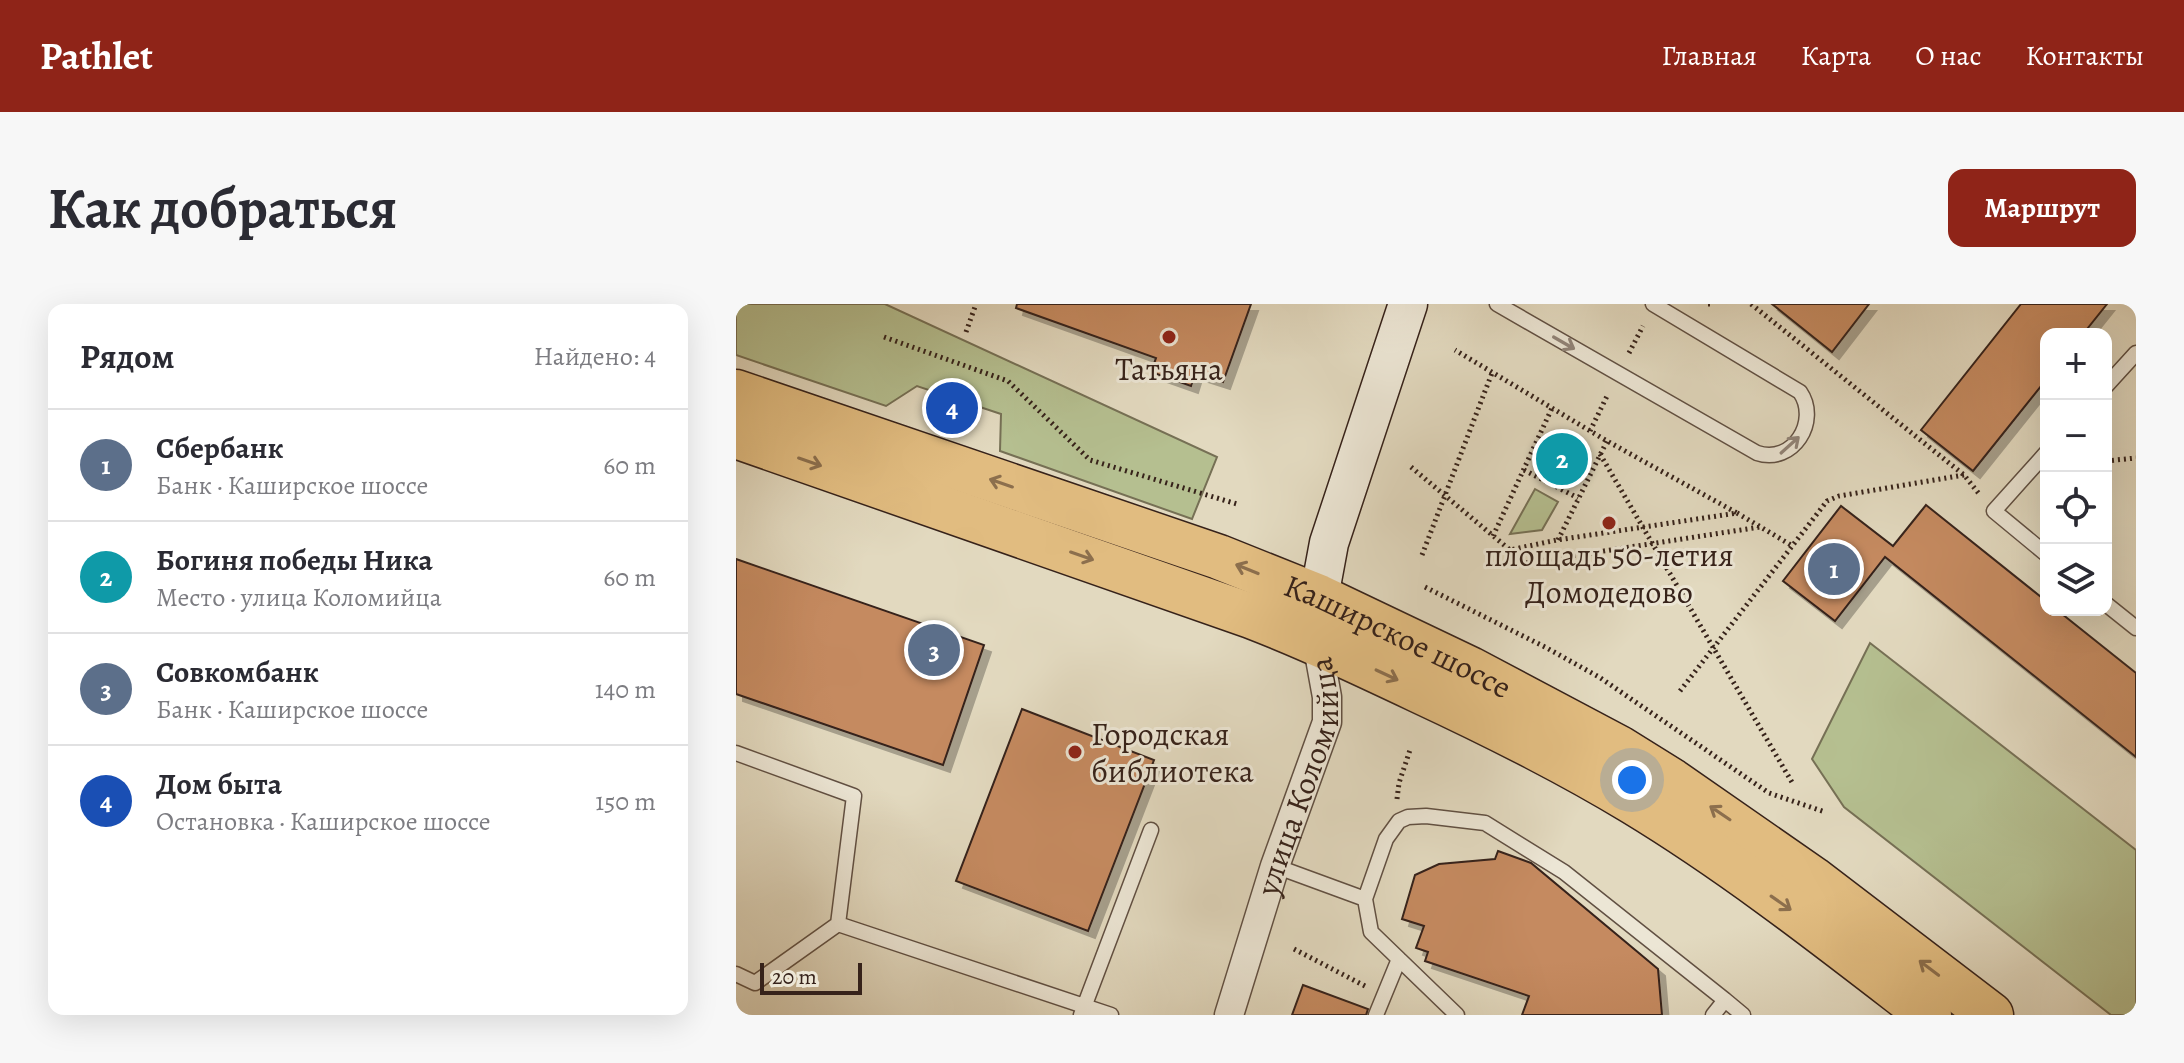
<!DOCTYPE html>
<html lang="ru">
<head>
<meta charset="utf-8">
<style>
	body { margin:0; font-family:Alegreya,serif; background:#f7f7f7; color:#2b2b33 }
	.controls { position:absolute; right:24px; top:24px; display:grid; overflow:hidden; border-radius:16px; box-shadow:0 8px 32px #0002 }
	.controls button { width:72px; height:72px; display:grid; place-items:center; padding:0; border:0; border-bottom:2px solid #e1e1e2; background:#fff; color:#2b2b33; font:40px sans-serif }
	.scale { position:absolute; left:24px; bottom:20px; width:102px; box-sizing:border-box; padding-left:8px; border:4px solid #36221a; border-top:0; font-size:22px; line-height:28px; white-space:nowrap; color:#36221a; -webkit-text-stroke:6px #ece6d5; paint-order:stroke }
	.you { position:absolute; left:896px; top:476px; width:28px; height:28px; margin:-20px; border:6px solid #fff; border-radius:50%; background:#1a73e8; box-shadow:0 0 0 12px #1a73e833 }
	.badge { display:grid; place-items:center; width:52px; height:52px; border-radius:50%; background:#8f2418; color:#fff; font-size:26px; font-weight:700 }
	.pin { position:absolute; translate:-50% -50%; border:4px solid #fff; box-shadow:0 2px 8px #0006 }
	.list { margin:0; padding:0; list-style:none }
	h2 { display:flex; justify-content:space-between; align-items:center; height:104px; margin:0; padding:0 32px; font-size:34px }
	h2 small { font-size:26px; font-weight:400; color:#7c7c81 }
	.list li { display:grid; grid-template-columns:52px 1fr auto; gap:24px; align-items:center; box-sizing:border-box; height:112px; padding:0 32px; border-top:2px solid #e1e1e2 }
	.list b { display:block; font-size:30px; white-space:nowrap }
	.list p { margin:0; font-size:26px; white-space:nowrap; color:#7c7c81 }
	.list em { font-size:26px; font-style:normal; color:#7c7c81 }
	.icon { flex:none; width:44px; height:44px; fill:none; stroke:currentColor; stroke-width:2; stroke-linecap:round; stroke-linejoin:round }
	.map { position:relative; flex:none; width:1400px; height:711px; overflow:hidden; border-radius:16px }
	header { display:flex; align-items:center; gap:48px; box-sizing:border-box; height:112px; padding:0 40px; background:#8f2418; color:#fff }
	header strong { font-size:38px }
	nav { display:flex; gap:44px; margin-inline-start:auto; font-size:28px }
	.intro { display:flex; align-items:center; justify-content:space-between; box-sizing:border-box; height:192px; padding:0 48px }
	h1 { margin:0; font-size:56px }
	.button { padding:20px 36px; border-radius:16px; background:#8f2418; color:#fff; font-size:28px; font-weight:700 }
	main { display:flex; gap:48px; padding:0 48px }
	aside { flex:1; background:#fff; border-radius:16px; box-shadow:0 8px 32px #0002 }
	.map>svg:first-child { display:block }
</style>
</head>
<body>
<header>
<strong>Pathlet</strong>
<nav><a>Главная</a><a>Карта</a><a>О нас</a><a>Контакты</a></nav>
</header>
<div class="intro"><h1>Как добраться</h1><a class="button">Маршрут</a></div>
<main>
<aside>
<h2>Рядом<small>Найдено: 4</small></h2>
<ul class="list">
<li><span class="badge" style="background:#5c6f8a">1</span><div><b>Сбербанк</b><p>Банк · Каширское шоссе</p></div><em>60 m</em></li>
<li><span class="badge" style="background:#0f9aa8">2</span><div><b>Богиня победы Ника</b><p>Место · улица Коломийца</p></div><em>60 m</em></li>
<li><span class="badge" style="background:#5c6f8a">3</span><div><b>Совкомбанк</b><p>Банк · Каширское шоссе</p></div><em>140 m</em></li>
<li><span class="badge" style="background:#1a4fb4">4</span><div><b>Дом быта</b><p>Остановка · Каширское шоссе</p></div><em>150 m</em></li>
</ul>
</aside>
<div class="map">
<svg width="1400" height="711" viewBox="0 0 1400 711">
	<defs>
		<filter id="shadow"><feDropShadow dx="7" dy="7" stdDeviation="0" flood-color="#0004"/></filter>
	</defs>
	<rect width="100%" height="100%" fill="#e2d9bf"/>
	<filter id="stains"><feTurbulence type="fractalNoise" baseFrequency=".0025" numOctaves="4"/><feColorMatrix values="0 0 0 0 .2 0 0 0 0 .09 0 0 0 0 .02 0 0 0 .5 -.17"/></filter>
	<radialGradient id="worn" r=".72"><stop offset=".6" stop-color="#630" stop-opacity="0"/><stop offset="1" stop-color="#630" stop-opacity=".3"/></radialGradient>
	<path fill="#b5bf90" stroke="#767055" stroke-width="2" d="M 0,0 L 149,0 L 481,153 L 456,215 L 264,147 L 265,110 L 181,82 L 150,102 L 0,51 Z
		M 799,185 L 822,198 L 806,226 L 774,230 Z
		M 1134,339 L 1400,546 L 1400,711 L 1375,711 L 1108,503 L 1076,455 Z"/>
	<path fill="#c58a61" stroke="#36221a" stroke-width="2" filter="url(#shadow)" d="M 281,0 L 515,0 L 487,78 L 459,69 L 455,82 L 415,68 L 420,54 L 280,4 Z
		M 1036,0 L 1133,0 L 1096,48 Z
		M 1285,0 L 1371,0 L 1347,30 L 1310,30 L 1310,76 L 1237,167 L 1185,126 Z
		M 1190,201 L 1310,297 L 1310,306 L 1321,306 L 1400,369 L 1400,453 L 1149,253 L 1099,317 L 1047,277 L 1105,202 L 1157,242 Z
		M 0,255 L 248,341 L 207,461 L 0,390 Z
		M 286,405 L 418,456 L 352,627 L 220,577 Z
		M 762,547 L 795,559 L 922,665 L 926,711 L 786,711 L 793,692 L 689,657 L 692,648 L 680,644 L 688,622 L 666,615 L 679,571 L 703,560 L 759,555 Z
		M 567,681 L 632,705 L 630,711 L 556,711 Z"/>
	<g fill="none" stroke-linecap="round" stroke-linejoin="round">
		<defs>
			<path id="lane" d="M 761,0 L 1021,149 C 1057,161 1084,117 1064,88 L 917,0
				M 1370,82 L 1400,49
				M 1310,149 L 1258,207 L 1310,250
				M 1370,300 L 1400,324
				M 0,449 L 118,492 L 102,620
				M 539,562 L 629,595 L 635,628 L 721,711
				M 629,595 L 650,535 L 663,517 L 672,513 L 690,512 L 749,519 L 828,568 L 989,696 L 977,711
				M 0,670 L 19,679 L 102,620 L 375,711
				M 989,696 L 1007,711
				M 345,711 L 415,526
				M 640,711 L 663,655"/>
			<g id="street">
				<path id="s1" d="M 493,711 L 539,562 L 591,418 L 591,393 L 581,338"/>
			</g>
			<path id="secondary" d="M 582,323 L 583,293 L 593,239 L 672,0"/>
			<g id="primary">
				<path id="s2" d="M 0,88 L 483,253 L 583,293 L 734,365 L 883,444 L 936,477 L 1077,575 L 1255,711"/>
				<path d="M 0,132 L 515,312 C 572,334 627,360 682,386 C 755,420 828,456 897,498 C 1001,561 1097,637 1193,711"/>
			</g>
		</defs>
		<use href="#lane" stroke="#615043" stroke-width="17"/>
		<use href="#street" stroke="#615043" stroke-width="31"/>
		<use href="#secondary" stroke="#36221a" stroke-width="41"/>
		<use href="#primary" stroke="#36221a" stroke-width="47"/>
		<path stroke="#36221a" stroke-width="5" stroke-dasharray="2 4" stroke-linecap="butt" d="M 972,0 L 978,0
			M 1015,0 L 1228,171 L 1244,191
			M 230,28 L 240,0
			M 148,33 L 272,77 L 354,156 L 501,200
			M 893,49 L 907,22
			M 854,127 L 872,90
			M 864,150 L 1057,480
			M 1370,157 L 1400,154
			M 675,163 L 774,246 L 821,236 L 1001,209 L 871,137 L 719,46
			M 788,166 L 842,194
			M 1001,209 L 1055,241
			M 757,232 L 816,104
			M 822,236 L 871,137
			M 686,251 L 756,69
			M 790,259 L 1024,223
			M 689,283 L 809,343 L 863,373 L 1033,489 L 1089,508
			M 944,387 L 1091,197 L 1103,192 L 1228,171
			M 661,495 L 663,479 L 674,446
			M 558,645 L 629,682"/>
		<use href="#lane" stroke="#ece6d5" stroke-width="14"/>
		<use href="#street" stroke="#ece6d5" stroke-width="28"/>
		<use href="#secondary" stroke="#ece6d5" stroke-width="38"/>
		<use href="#primary" stroke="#e1bc80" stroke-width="44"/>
	</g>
	<defs><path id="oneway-shaft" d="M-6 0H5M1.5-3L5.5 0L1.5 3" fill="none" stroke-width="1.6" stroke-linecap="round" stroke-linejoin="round" transform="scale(2)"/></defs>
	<g stroke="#918478">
		<use href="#oneway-shaft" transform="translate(828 39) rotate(30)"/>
		<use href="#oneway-shaft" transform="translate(1054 141) rotate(-42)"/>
	</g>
	<g stroke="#8c6f4d">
		<use href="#oneway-shaft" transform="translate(74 158) rotate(19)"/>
		<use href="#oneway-shaft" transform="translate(265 179) rotate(-161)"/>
		<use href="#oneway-shaft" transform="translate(346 252) rotate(19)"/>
		<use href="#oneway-shaft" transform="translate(511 265) rotate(-158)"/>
		<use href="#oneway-shaft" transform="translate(651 371) rotate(25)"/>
		<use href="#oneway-shaft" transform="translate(984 509) rotate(-146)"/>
		<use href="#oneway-shaft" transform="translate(1045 599) rotate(35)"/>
		<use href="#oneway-shaft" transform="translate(1193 664) rotate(-143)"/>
	</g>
	<g fill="#8f2418" stroke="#ece6d5" stroke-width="3">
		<circle cx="433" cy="33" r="8"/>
		<circle cx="873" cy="219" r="8"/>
		<circle cx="339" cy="448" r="8"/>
	</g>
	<g text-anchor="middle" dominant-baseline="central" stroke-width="6" stroke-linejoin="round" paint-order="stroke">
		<g font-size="32" fill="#36221a" stroke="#ece6d5">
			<text x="433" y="65">Татьяна</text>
			<text x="873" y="251">площадь 50-летия<tspan x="873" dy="37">Домодедово</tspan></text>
			<text x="355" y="430" text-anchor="start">Городская<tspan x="355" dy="37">библиотека</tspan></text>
		</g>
		<g font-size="32" fill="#36221a" stroke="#ece6d5">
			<text stroke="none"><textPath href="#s2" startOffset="706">Каширское шоссе</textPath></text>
			<text stroke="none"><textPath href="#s1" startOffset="250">улица Коломийца</textPath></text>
		</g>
	</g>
	<rect width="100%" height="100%" filter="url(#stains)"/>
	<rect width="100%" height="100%" fill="url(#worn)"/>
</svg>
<div class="controls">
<button>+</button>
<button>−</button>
<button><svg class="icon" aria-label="locate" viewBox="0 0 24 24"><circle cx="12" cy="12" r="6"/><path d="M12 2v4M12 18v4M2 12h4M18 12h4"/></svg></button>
<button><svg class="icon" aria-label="layers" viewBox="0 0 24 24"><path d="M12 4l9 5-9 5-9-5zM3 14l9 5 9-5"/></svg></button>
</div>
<div class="scale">20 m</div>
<div class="you"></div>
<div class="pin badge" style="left:1098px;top:265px;background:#5c6f8a">1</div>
<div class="pin badge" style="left:826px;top:155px;background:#0f9aa8">2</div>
<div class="pin badge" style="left:198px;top:346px;background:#5c6f8a">3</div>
<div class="pin badge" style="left:216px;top:104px;background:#1a4fb4">4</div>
</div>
</main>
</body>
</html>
